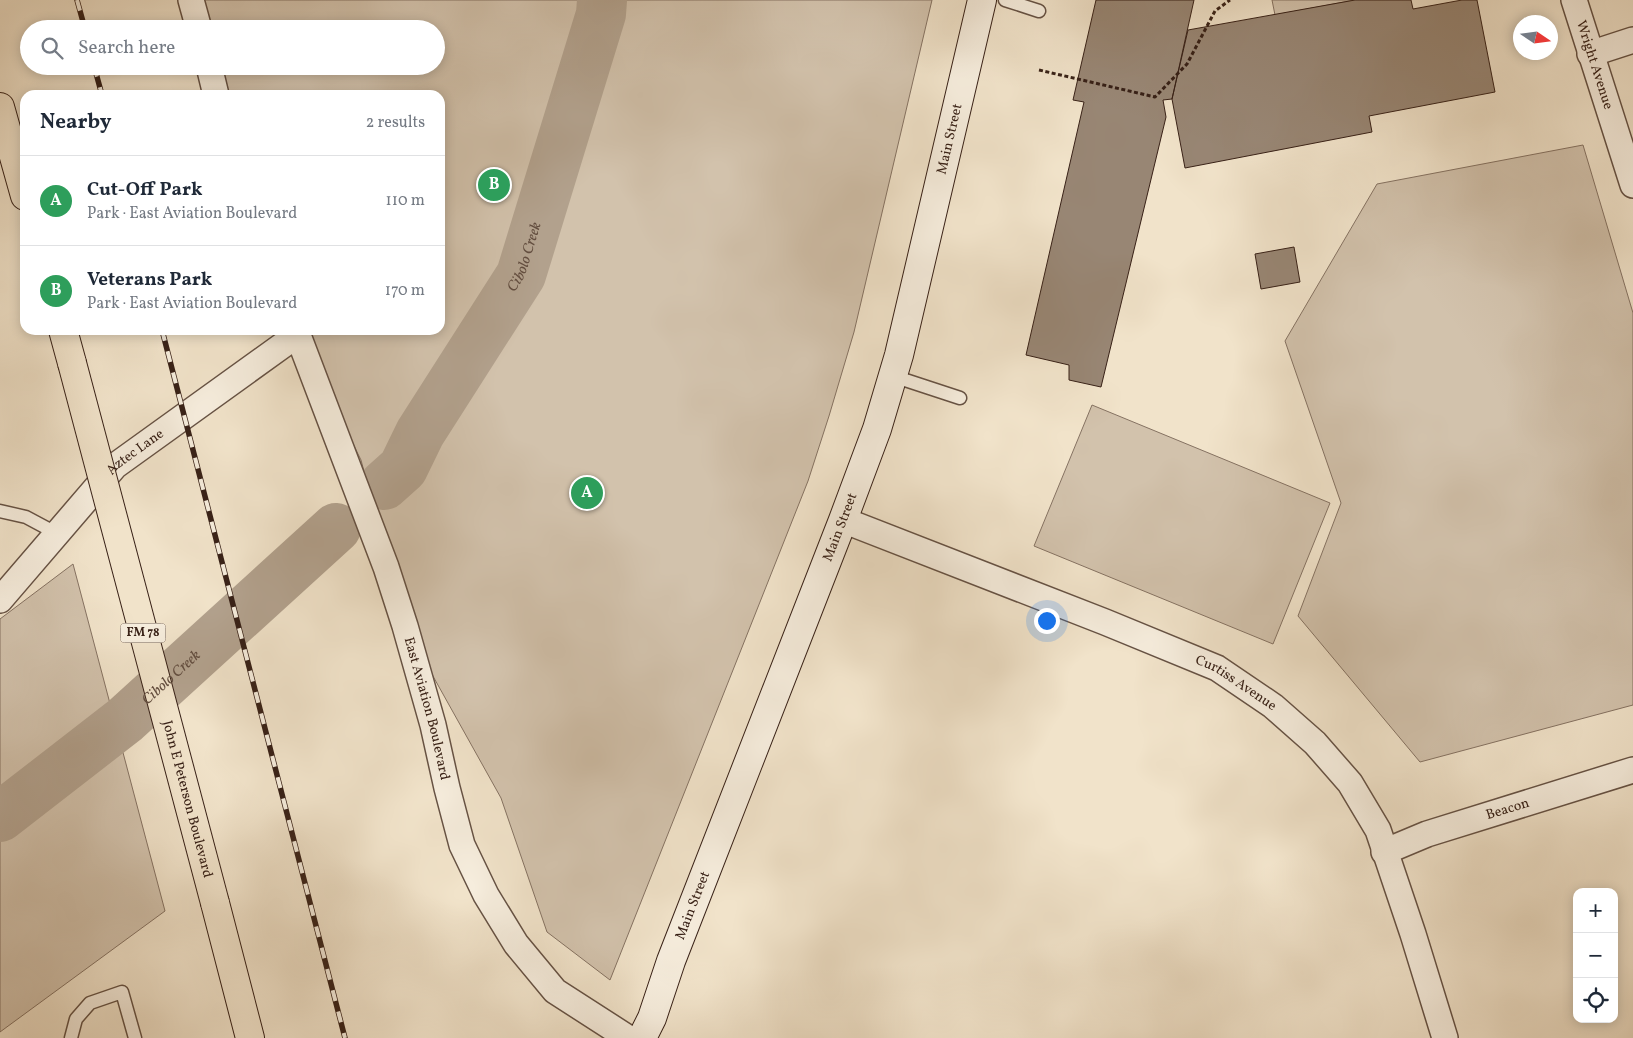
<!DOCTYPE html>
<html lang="en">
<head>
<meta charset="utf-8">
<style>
	body { margin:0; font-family:Vollkorn,serif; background:#f6f6f7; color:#1f2937 }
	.controls { position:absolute; right:15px; bottom:15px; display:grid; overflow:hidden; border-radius:10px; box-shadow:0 2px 12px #0003 }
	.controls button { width:45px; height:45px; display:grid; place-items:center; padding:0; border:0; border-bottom:1px solid #e0e1e3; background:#fff; color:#1f2937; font:25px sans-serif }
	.compass { position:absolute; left:1513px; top:15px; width:45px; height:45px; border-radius:50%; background:#fff; box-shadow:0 2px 12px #0003; rotate:103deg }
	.you { position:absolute; left:1046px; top:620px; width:18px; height:18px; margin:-12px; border:4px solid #fff; border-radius:50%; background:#1a73e8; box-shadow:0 0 0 8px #1a73e833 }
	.badge { display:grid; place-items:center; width:32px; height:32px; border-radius:50%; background:#8f2418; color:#fff; font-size:16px; font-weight:700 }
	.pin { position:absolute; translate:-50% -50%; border:2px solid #fff; box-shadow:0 1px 5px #0006 }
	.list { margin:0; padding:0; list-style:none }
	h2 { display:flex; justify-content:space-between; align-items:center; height:65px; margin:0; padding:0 20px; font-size:21px }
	h2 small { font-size:16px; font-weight:400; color:#747a83 }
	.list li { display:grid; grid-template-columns:32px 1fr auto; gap:15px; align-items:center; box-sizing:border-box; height:90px; padding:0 20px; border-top:1px solid #e0e1e3 }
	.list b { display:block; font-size:19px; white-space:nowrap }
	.list p { margin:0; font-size:16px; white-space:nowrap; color:#747a83 }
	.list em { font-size:16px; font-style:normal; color:#747a83 }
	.icon { flex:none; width:28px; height:28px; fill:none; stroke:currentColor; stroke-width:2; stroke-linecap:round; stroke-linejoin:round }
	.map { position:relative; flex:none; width:1633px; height:1038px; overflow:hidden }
	.search { position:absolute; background:#fff; box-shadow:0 2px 12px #0003; left:20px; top:20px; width:425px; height:55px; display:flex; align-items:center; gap:12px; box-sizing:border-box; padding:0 18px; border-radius:28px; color:#747a83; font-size:19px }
	.panel { position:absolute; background:#fff; box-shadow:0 2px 12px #0003; left:20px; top:90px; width:425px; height:245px; border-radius:15px }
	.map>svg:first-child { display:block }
</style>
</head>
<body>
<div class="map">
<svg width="1633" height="1038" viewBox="0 0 1633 1038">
	<rect width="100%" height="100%" fill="#f1e3ca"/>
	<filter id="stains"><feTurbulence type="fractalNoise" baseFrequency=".004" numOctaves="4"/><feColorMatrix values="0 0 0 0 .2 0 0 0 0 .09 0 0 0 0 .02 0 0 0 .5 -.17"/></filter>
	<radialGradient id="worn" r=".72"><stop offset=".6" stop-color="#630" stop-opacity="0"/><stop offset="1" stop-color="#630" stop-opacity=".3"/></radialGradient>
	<path fill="#d2c2ac" stroke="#857262" d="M 191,0 L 932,0 L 854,332 L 829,416 L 808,481 L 610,980 L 547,932 L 501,798 L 405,626 L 361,460 L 296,330 L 440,330 L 440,95 L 216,95 L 209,66 L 436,66 L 436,29 L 199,29 Z
		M 1272,0 L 1355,0 L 1275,15 Z
		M 1583,145 L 1633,313 L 1633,705 L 1420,762 L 1298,616 L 1341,503 L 1285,341 L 1377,184 Z
		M 1092,405 L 1330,503 L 1273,644 L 1034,546 Z
		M 73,564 L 165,911 L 0,1032 L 0,619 Z"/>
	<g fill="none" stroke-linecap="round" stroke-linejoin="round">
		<g stroke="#b2a18d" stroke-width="50">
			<path id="s1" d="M 384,485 L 403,468 L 420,433 L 521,275 L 601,14 L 602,0"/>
			<path id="s2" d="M 0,817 L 125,720 L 336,528"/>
		</g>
	</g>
	<path fill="#988674" stroke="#382117" d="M 1096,0 L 1194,0 L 1172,99 L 1163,100 L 1166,117 L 1101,387 L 1069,380 L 1069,365 L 1026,355 L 1084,102 L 1073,100 Z
		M 1355,0 L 1411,0 L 1413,9 L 1462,0 L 1477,0 L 1495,92 L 1369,116 L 1372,132 L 1185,168 L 1172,99 L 1188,30 Z
		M 1294,247 L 1300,282 L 1261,289 L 1255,254 Z"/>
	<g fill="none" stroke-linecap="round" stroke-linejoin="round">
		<defs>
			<path id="service" d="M 1005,0 L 1039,11
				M 893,376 L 960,398
				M 0,511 L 26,517 L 56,533
				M 71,1038 L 76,1019 L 90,1003 L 122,992 L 135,1038"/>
			<g id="minor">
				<path d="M 191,0 L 199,29"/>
				<path id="s3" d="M 1574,0 L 1633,185"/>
				<path d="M 1590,54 L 1633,40"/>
				<path d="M 209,66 L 216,95"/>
				<path id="s4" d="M 296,330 L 386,567 L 405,626 L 433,725 L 447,788 L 462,845 L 486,895 L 516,944 L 555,991 L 628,1038"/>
				<path id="s5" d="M 843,520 L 1105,622 L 1217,668 L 1273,706 L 1315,743 L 1350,783 L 1378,830 L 1413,934 L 1445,1038"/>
				<path id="s6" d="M 0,600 L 115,466 L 297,335"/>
				<path id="s7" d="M 1384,852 L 1427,834 L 1633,770"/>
			</g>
			<g id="secondary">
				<path id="s8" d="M 642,1038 L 652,1018 L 671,961 L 843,520 L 877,429 L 899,355 L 982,0"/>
			</g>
			<path id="primary" d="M 0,107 L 25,196
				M 63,330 L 72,363
				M 215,903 L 250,1038"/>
		</defs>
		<use href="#service" stroke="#665244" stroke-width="15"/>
		<use href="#minor" stroke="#665244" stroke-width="28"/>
		<use href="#secondary" stroke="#382117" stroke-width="30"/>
		<use href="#primary" stroke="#382117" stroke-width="30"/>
		<path stroke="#382117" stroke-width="3" stroke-dasharray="4 2.5" stroke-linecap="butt" d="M 1039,70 L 1155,97 L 1187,64 L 1215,11 L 1230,0"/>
		<use href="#service" stroke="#f6eddd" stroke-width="12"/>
		<use href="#minor" stroke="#f6eddd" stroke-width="25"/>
		<use href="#secondary" stroke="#f6eddd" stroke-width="28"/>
		<use href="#primary" stroke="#f1e3ca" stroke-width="28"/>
		<defs>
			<path id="rail" d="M 77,0 L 85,29
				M 94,66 L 102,95
				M 162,330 L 345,1038"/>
		</defs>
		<use href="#rail" stroke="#382117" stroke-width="5.5"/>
		<use href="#rail" stroke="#f6eddd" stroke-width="4" stroke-dasharray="11" stroke-linecap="butt"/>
		<defs>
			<g id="primary-bridge">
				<path id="s9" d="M 72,363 L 215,903"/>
			</g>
		</defs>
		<use href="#primary-bridge" stroke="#382117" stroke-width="30" stroke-linecap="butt"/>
		<use href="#primary-bridge" stroke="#f1e3ca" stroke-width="28"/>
	</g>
	<g text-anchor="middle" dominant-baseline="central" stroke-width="4.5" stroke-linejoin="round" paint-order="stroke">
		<rect fill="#f6eddd" stroke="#715e52" stroke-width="1" x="120.5" y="623.5" width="45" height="19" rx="4"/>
		<g font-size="12" font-weight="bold" fill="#382117">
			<text x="143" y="633">FM 78</text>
		</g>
		<g font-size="14" fill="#382117" stroke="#f6eddd">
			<text stroke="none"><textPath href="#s3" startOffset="68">Wright Avenue</textPath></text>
			<text stroke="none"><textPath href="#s8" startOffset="952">Main Street</textPath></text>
			<text stroke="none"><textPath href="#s6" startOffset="201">Aztec Lane</textPath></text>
			<text stroke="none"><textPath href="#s8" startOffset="548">Main Street</textPath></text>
			<text stroke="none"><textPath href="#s5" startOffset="426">Curtiss Avenue</textPath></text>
			<text stroke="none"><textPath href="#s4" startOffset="401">East Aviation Boulevard</textPath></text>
			<text stroke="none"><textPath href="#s9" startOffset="451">John E Peterson Boulevard</textPath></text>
			<text stroke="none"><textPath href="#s7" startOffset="131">Beacon</textPath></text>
			<text stroke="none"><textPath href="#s8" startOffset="142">Main Street</textPath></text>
		</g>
		<g font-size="15" font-style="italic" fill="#634e40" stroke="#f6eddd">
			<text stroke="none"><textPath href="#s1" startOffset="270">Cibolo Creek</textPath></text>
			<text stroke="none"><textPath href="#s2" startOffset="221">Cibolo Creek</textPath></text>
		</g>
	</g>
	<rect width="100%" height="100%" filter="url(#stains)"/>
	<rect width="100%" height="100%" fill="url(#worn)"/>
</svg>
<div class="controls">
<button>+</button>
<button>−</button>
<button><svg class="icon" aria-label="locate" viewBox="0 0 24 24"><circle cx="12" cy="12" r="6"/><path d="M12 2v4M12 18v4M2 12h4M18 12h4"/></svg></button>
</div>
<svg class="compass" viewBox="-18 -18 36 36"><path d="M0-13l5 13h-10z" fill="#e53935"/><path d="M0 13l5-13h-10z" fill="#747a83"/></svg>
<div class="you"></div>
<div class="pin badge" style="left:587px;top:493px;background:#2e9e5b">A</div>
<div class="pin badge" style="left:494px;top:185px;background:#2e9e5b">B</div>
<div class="search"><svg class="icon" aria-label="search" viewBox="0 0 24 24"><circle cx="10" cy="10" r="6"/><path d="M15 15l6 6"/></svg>Search here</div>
<section class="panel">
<h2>Nearby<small>2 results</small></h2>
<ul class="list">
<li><span class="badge" style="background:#2e9e5b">A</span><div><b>Cut-Off Park</b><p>Park · East Aviation Boulevard</p></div><em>110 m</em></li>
<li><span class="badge" style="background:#2e9e5b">B</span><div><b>Veterans Park</b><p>Park · East Aviation Boulevard</p></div><em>170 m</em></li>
</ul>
</section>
</div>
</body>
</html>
